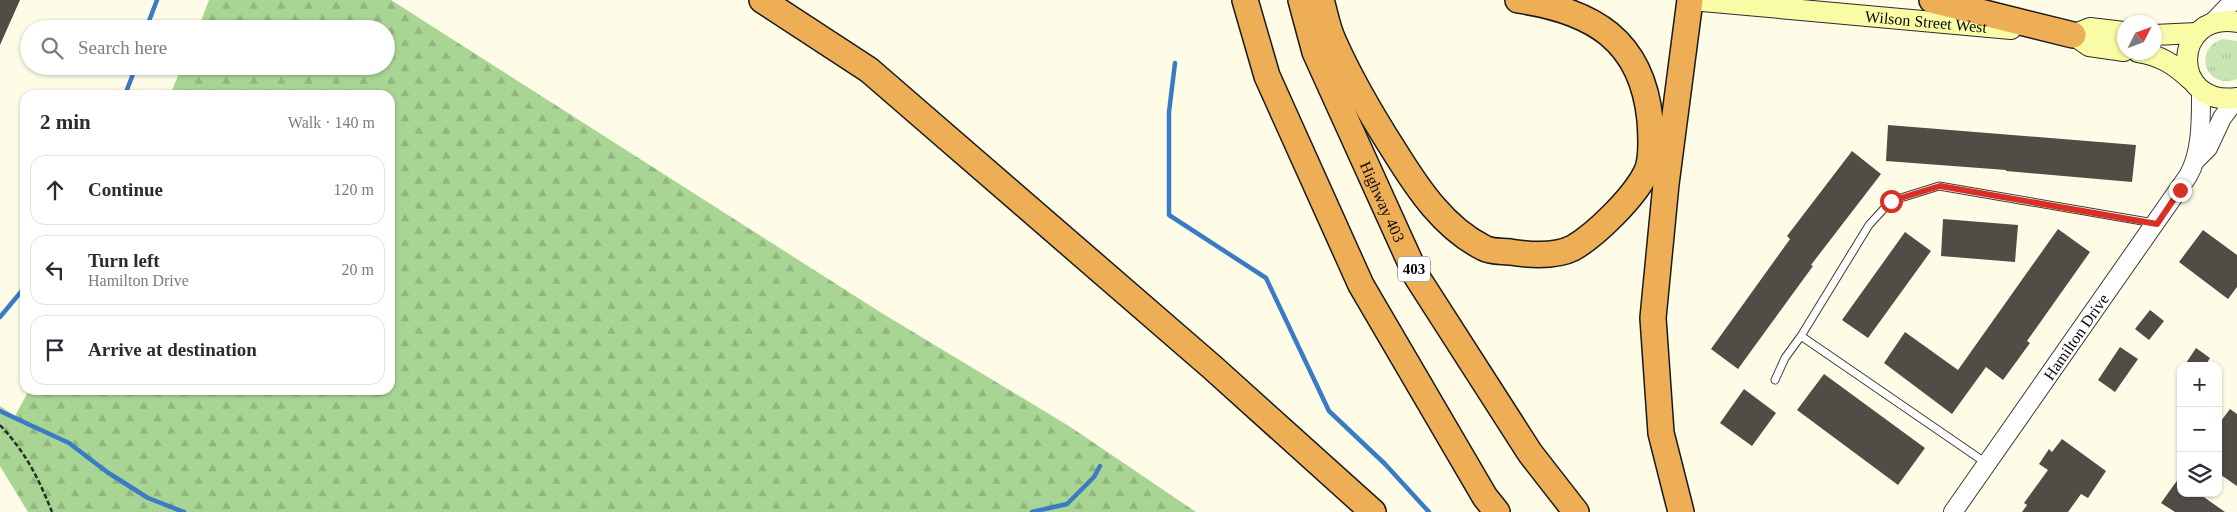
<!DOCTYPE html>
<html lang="en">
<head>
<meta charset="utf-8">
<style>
	body { margin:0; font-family:"Times New Roman",serif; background:#f7f7f7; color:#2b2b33 }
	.controls { position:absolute; right:15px; bottom:15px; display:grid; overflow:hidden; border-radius:10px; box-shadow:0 1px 4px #0004 }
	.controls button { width:45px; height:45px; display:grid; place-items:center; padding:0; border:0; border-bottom:1px solid #e1e1e2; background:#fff; color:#2b2b33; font:25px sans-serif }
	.compass { position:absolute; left:2117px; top:15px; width:45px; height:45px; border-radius:50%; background:#fff; box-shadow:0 1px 4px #0004; rotate:48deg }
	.stop { position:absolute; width:15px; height:15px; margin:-11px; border:4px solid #d93025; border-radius:50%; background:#fff }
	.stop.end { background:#d93025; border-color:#fff; box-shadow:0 1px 5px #0008 }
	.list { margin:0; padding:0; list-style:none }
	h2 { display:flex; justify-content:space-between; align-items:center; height:65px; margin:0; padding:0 20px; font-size:21px }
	h2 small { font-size:16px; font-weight:400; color:#7c7c81 }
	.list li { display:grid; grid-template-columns:32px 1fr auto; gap:15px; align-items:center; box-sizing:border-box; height:70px; margin:0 10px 10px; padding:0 10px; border:1px solid #e1e1e2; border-radius:15px }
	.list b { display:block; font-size:19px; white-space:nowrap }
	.list p { margin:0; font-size:16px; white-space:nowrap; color:#7c7c81 }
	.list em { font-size:16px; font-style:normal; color:#7c7c81 }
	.icon { flex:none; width:28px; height:28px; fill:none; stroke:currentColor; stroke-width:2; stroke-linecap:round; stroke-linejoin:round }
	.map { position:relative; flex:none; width:2237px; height:512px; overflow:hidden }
	.search { position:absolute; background:#fff; box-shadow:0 1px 4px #0004; left:20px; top:20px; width:375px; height:55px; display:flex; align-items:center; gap:12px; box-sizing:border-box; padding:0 18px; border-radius:28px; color:#7c7c81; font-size:19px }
	.panel { position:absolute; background:#fff; box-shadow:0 1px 4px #0004; left:20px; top:90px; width:375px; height:305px; border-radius:15px }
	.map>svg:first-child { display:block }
</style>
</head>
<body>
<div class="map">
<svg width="2237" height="512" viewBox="0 0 2237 512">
	<defs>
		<pattern id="grass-tufts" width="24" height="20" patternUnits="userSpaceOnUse" patternTransform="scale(1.25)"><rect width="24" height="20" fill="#c7e5b4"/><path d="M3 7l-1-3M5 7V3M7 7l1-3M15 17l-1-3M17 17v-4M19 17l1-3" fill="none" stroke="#aac399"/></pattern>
		<pattern id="forest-firs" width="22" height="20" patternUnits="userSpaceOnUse" patternTransform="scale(1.25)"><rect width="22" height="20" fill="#a9d594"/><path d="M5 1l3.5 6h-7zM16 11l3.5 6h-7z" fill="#90b67e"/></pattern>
	</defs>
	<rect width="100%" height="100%" fill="#fefce7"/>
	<path fill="url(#grass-tufts)" d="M 2223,39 L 2237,41 L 2237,79 C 2205,91 2192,48 2223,39 Z"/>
	<path fill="url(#forest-firs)" d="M 209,0 L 391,0 L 880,312 L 1069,426 L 1196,512 L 28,512 L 0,466 L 0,406 L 15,416 L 29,390 L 390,390 L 390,95 L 170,95 L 182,66 L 386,66 L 386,29 L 198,29 Z"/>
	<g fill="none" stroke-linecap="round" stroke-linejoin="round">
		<path stroke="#397cc5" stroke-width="4.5" d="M 146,29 L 157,0
			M 1175,63 L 1169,112 L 1169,215 L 1266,278 L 1329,411 L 1385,464 L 1429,512
			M 125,95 L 136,66
			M 0,317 L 25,287
			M 0,411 L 69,443 L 107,472 L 148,498 L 184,512
			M 1032,512 L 1067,504 L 1094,477 L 1100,466"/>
	</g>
	<path fill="#514c46" d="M 0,0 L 20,0 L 0,45 Z
		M 1888,125 L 2136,145 L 2132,182 L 2006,171 L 2006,170 L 1886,161 Z
		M 1852,151 L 1881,174 L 1811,265 L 1813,266 L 1738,369 L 1711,349 L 1790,239 L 1787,236 Z
		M 1943,219 L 2018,225 L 2015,262 L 1941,256 Z
		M 2058,229 L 2090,252 L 2027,341 L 2030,343 L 2003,380 L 1986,367 L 1952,414 L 1884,363 L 1905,332 L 1958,370 Z
		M 2203,230 L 2237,255 L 2237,287 L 2228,299 L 2179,262 Z
		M 1905,232 L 1931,251 L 1868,338 L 1842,320 Z
		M 2150,310 L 2164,321 L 2149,340 L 2135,329 Z
		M 2120,347 L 2138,359 L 2115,392 L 2098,380 Z
		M 2196,348 L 2210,358 L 2205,366 L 2184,366 Z
		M 1824,374 L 1925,448 L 1898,485 L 1797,410 Z
		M 1744,389 L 1776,413 L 1752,446 L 1720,423 Z
		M 2230,409 L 2237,414 L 2237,486 L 2218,473 L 2218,425 Z
		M 2062,439 L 2106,471 L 2088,498 L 2081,494 L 2068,512 L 2022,512 L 2027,505 L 2024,503 L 2048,470 L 2039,464 L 2049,449 L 2052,452 Z
		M 2181,475 L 2181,493 L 2198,493 L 2225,512 L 2175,512 L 2161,503 Z"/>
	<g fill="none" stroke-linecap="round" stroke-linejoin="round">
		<defs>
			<path id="service" d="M 1801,336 L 1986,463
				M 1775,380 L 1785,358 L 1801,336 L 1869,225 L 1891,201 L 1939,186 L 2154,223"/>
			<g id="tertiary">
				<path d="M 2213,22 L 2234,0"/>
				<path d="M 2196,160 L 2208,148 L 2222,118 L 2237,98"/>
				<path id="s1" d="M 1953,512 L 2188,176 C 2202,152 2201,118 2201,91"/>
			</g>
			<g id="secondary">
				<path id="s2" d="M 1691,0 L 2011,29"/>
				<path d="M 2237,22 C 2172,11 2169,107 2237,98"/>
				<path d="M 2059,34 L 2073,35 L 2089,46 L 2124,51"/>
				<path d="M 2073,35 L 2090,28 L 2124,32"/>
				<path d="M 2154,35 L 2197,33"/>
				<path d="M 2138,52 C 2160,55 2175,65 2191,80"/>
			</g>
			<g id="motorway">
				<path d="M 762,0 L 869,70 L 1212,367 L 1373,512"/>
				<path d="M 1245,0 L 1267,76 L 1361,285 L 1485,497 L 1497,512"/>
				<path id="s3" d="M 1301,0 L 1315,52 L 1417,277 L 1530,453 L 1576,512"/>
				<path d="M 1321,0 C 1325,13 1327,27 1333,40 C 1350,79 1372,116 1395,152 C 1418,189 1444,228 1484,248 C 1491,252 1502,251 1510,252 C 1529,255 1555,257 1573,248 C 1597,234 1634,197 1646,173 C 1653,160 1651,134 1650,120 C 1642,40 1593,11 1518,0"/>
				<path d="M 1932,0 L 2073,35"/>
				<path d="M 1681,512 L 1661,433 L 1653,318 L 1666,184 L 1690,0"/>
			</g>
		</defs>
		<use href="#service" stroke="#3c3c3c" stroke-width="9"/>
		<use href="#tertiary" stroke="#3c3c3c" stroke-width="20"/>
		<use href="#secondary" stroke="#2b2b2b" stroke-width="22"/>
		<use href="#motorway" stroke="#1a1a1a" stroke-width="28"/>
		<path stroke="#2b2b2b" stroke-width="2.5" stroke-dasharray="5 2.5" stroke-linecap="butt" d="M 0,425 C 26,453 38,477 52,512"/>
		<use href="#service" stroke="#fff" stroke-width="7"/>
		<use href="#tertiary" stroke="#fff" stroke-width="18"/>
		<use href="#secondary" stroke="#fafba5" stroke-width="20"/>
		<use href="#motorway" stroke="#edae56" stroke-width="25"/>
	</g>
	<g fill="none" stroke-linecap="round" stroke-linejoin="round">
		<path stroke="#d93025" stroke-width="6" d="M 1891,201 L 1940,186 L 2157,224 L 2180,190"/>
	</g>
	<g text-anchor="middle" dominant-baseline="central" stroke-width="5" stroke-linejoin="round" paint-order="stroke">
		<rect fill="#fff" stroke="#535353" stroke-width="1" x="1398" y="256.5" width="32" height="25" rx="4"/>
		<g font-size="15" font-weight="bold" fill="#090909">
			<text x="1414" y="269">403</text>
		</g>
		<g font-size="16" fill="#090909" stroke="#fff">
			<text stroke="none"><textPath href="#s2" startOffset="236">Wilson Street West</textPath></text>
			<text stroke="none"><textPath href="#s3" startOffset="218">Highway 403</textPath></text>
			<text stroke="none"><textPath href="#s1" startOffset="214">Hamilton Drive</textPath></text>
		</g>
	</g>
</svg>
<div class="controls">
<button>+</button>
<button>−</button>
<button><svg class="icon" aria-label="layers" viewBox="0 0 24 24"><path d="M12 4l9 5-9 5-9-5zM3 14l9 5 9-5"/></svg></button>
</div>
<svg class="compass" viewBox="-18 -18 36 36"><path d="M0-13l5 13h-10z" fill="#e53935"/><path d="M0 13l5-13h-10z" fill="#7c7c81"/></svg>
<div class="stop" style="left:1891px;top:201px"></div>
<div class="stop end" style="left:2180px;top:190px"></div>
<div class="search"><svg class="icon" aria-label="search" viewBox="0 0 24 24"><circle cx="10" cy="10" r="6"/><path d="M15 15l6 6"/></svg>Search here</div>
<section class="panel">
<h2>2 min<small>Walk · 140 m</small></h2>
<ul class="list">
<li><svg class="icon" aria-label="ahead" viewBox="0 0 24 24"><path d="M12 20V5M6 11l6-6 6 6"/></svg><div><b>Continue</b></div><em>120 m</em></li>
<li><svg class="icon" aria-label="left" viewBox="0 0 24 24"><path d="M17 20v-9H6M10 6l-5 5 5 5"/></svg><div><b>Turn left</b><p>Hamilton Drive</p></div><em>20 m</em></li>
<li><svg class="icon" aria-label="arrive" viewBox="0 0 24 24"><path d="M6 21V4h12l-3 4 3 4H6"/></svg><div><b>Arrive at destination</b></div></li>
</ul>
</section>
</div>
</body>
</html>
